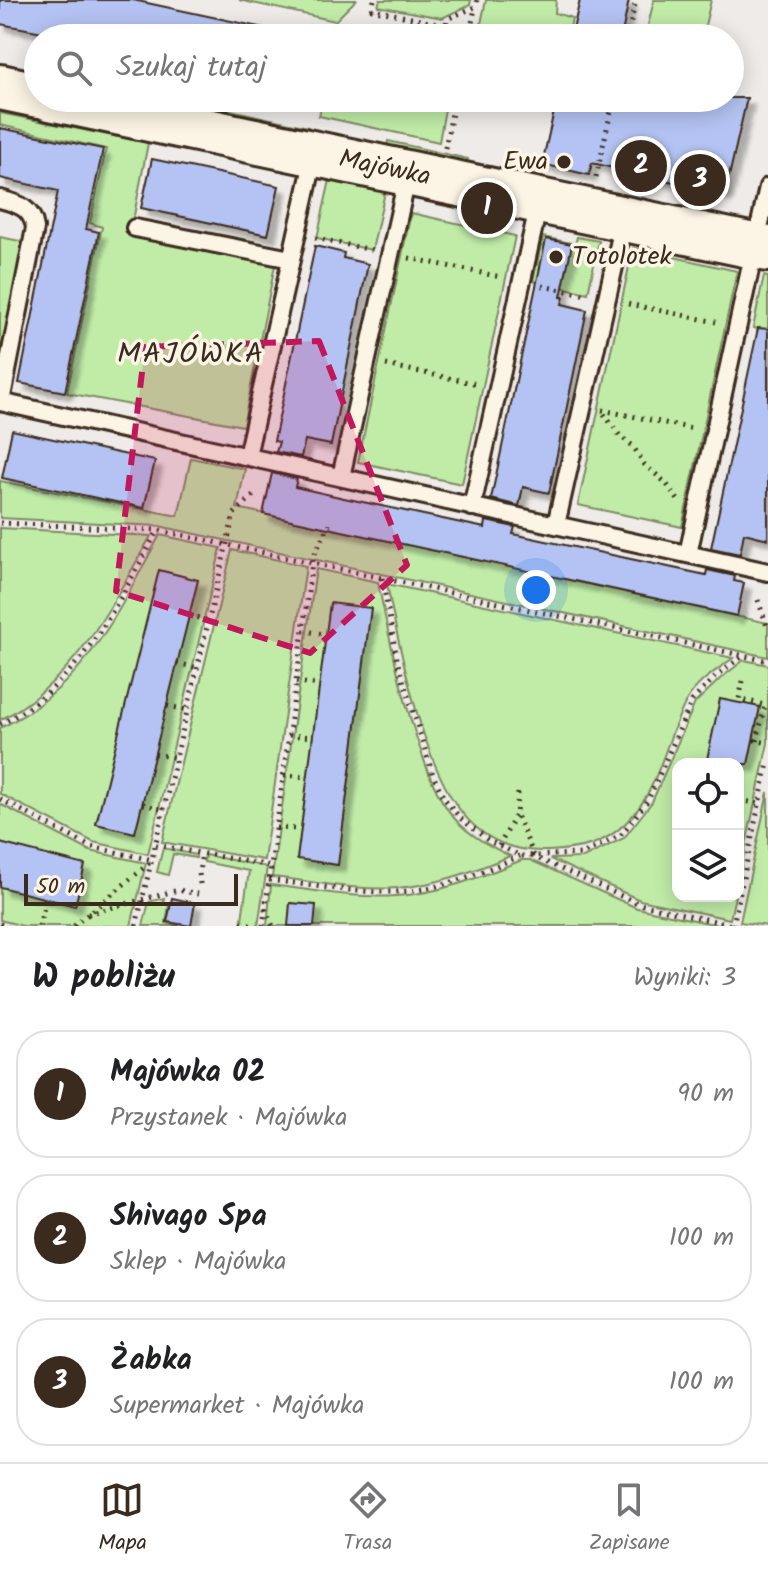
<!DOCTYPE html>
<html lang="pl">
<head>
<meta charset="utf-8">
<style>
	body { margin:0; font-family:Kalam,sans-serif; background:#f6f6f6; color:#202124 }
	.controls { position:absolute; right:24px; bottom:24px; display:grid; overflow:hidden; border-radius:16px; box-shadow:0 4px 20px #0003 }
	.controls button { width:72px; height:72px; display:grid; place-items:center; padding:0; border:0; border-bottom:2px solid #e0e0e0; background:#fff; color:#202124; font:40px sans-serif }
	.scale { position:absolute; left:24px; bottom:20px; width:214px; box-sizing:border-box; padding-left:8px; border:4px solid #3b2a1e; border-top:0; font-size:22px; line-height:28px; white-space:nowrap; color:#3b2a1e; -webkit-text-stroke:6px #fcf5e5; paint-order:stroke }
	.you { position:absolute; left:536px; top:590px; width:28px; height:28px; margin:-20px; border:6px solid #fff; border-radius:50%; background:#1a73e8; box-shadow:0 0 0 12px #1a73e833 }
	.badge { display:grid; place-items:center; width:52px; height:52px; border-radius:50%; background:#3b2a1e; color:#fff; font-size:26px; font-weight:700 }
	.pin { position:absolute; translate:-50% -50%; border:4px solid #fff; box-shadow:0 2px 8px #0006 }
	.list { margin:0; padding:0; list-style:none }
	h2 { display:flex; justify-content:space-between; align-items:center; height:104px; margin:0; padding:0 32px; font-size:34px }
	h2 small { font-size:26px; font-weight:400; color:#757577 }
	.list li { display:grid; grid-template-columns:52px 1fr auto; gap:24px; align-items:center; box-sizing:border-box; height:128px; margin:0 16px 16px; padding:0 16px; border:2px solid #e0e0e0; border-radius:32px }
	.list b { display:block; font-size:30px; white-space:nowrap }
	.list p { margin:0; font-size:26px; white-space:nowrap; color:#757577 }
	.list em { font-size:26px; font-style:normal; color:#757577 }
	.icon { flex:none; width:44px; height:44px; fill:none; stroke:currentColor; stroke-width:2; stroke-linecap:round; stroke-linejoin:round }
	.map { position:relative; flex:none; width:768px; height:926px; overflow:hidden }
	.search { position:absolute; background:#fff; box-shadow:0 4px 20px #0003; left:24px; right:24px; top:24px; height:88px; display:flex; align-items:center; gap:20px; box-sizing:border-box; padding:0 28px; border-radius:44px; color:#757577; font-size:30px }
	.sheet { height:536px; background:#fff }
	nav { display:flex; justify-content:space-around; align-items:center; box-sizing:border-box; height:112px; border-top:2px solid #e0e0e0; background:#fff; font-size:22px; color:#757577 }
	nav a { display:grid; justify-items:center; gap:4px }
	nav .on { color:#3b2a1e }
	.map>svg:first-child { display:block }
</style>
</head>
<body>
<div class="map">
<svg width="768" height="926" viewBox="0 0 768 926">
	<defs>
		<filter id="shadow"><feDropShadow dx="7" dy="7" stdDeviation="2" flood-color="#0004"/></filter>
	</defs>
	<rect width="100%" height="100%" fill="#eeebe8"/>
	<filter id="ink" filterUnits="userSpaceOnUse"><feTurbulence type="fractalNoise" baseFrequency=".0125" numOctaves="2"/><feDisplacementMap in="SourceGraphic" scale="16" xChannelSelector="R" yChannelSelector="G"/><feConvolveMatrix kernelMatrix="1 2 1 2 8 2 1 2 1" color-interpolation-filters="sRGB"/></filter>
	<g filter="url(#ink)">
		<path fill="#c1eca8" stroke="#7e8b63" stroke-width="2" d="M 239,0 L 356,0 L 335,21 Z
			M 380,0 L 471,0 L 470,5 L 442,18 L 378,6 Z
			M 486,0 L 556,0 L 555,13 L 572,18 L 568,38 L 478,38 Z
			M 654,0 L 711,0 L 702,38 L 645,38 Z
			M 135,98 L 176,98 L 308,127 L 306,134 Z
			M 323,98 L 447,98 L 439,142 L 319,116 Z
			M 0,113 L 148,143 L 131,231 L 276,260 L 243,426 L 67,393 L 102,227 L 90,223 L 106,149 L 0,125 Z
			M 388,141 L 468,159 L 466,169 L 386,151 Z
			M 330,180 L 385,192 L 372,250 L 317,238 Z
			M 411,213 L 515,236 L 462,484 L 358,462 Z
			M 0,237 L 25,242 L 0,373 Z
			M 543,237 L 575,244 L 577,237 L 599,241 L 588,293 L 533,281 Z
			M 633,248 L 737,271 L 682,527 L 578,505 Z
			M 764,276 L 768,277 L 768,331 L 753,328 Z
			M 191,458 L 245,469 L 237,508 L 768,623 L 768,657 L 159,526 L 0,518 L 0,481 L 178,516 Z
			M 0,528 L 151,536 C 111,605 75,682 0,720 Z
			M 160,535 L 221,548 L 148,854 L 93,842 L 0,794 L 0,728 C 85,688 117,613 160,535 Z
			M 232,550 L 306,566 L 264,860 L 162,842 Z
			M 316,569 L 378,582 C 388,634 399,685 416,736 C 426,766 434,794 455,819 C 470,836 490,846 510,856 C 474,871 436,885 397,888 C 356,891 313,881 272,877 Z
			M 387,584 L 733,658 C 718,669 698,682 688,698 C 667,734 661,782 634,814 C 609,844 585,849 548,851 C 469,854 442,790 421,726 C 406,679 396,632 387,584 Z
			M 744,660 L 768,665 L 768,743 L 738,881 L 738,764 L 678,764 L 678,896 L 735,896 L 730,919 L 640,900 L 550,859 L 583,858 L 624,838 L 652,802 L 695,703 L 721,678 Z
			M 768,792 L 768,926 L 740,922 Z
			M 0,804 L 90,851 L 146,863 L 131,926 L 23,926 L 0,920 Z
			M 163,848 L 196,855 L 196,858 L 173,854 L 168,875 L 157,872 Z
			M 205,855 L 267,867 L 258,926 L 241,926 L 249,871 L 204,862 Z
			M 522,860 L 530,860 L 637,908 L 723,926 L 267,926 L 271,885 C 312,890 355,899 396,896 C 440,894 482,876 522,860 Z
			M 164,898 L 164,903 L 169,905 L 166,923 L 179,926 L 143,926 L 149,902 Z"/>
		<path fill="#b4c3f3" stroke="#3b2a1e" stroke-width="2" filter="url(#shadow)" d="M 0,0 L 133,0 L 264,28 L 263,38 L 74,38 L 0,24 Z
			M 580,0 L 629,0 L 621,38 L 571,38 Z
			M 557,98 L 747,98 L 725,194 L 592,163 L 589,175 L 542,164 Z
			M 0,128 L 103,149 L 86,229 L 99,232 L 65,392 L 19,383 L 58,191 L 0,178 Z
			M 152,159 L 279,186 L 268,235 L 141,208 Z
			M 546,239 L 572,244 L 561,297 L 564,297 L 562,304 L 587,310 L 549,493 L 523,487 L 519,506 L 491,499 Z
			M 315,246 L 344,253 L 343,258 L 368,264 L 331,445 L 305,440 L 301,457 L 276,452 L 279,442 L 274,441 Z
			M 758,328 L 768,329 L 768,539 L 744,533 L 740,554 L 711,548 Z
			M 12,430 L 155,461 L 144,508 L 2,478 Z
			M 272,473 L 297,479 L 295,487 L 344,498 L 485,528 L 486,521 L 515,527 L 513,534 L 706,575 L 707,570 L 735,576 L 734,581 L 744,583 L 737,616 L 263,514 Z
			M 159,570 L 198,580 L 135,833 L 96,824 Z
			M 330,603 L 371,608 L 338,865 L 297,859 Z
			M 720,699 L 760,707 L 748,764 L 706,764 Z
			M 0,843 L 85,865 L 75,906 L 0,887 Z
			M 172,898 L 195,903 L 191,926 L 167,922 Z
			M 290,903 L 316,905 L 314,926 L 288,926 Z"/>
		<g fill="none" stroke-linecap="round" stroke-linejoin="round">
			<defs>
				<path id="lane" d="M 0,199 C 19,204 32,208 35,228 L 1,402
					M 135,228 L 291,259
					M 0,402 L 768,572
					M 247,456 L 315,153
					M 341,477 L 408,174
					M 472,507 L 539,203
					M 556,525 L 624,222
					M 688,554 L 768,187"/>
				<g id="secondary">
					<path d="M 0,87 L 38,95"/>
					<path id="s1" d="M 50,98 L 768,249"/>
				</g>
			</defs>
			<use href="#lane" stroke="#3b2a1e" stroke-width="22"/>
			<use href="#secondary" stroke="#3b2a1e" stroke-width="50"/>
			<path stroke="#3b2a1e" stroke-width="5" stroke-dasharray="2 6" stroke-linecap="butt" d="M 374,0 L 372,9 L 446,26 L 447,19 L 475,7 L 477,0
				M 469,38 L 475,8
				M 627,38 L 636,0
				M 445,148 L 455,98
				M 596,177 L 614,98
				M 315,238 L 372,250
				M 409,258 L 501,277
				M 542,286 L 587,295
				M 628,304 L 716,322
				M 386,365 L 478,384
				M 602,410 L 694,429
				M 604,414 L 620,436 L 633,446 L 644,464 L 666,483 L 678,500
				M 0,523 L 158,530 L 768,661
				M 382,578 L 398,664 L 433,775 L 444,798 L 460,818 L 489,841 L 521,856 L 582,854 L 621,835 L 648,800 L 692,701 L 718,674 L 743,656
				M 758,600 L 768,629
				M 189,615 L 209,621
				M 303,631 L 325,634
				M 177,663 L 198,668
				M 743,681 L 739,699 L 765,705 L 757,741
				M 296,682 L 319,685
				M 167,706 L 188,710
				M 0,724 C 81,685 116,605 158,530
				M 289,735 L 313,737
				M 754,740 L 768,743
				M 155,754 L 177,758
				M 284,775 L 308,777
				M 518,793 L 516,814 L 534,856
				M 0,799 L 91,847 L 153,860
				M 740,800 L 759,804
				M 143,804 L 165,810
				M 276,828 L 301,829
				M 156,845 L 271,866
				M 499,846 L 516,815
				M 532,856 L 639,904 L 736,926
				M 269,880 C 311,885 353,893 394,892 C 438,891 480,873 520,856
				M 200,884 L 199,872 L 202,853
				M 265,909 L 273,926
				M 88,914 L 178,890 L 198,894
				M 241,922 L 255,926
				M 0,924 L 8,926
				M 733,925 L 768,763
				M 39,926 L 46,899
				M 74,926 L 153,860
				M 136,926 L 234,514 L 255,494
				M 263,926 L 312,563 L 316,551 L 330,524"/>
			<use href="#lane" stroke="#fcf5e5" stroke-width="16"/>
			<use href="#secondary" stroke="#fcf5e5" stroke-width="44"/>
		</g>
	</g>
	<path fill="#c2185b" fill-opacity="0.2" stroke="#c2185b" stroke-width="6" stroke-dasharray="16 10" stroke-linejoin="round" d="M 319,341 L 407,565 L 310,653 L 116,591 L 145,347 Z"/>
	<g fill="#3b2a1e" stroke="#fcf5e5" stroke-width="3">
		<circle cx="564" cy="162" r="8"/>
		<circle cx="556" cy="257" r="8"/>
	</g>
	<g text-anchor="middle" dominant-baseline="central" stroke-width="7" stroke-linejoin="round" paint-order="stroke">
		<g font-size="26" fill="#3b2a1e" stroke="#fcf5e5" text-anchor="end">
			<text x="548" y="162">Ewa</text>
			<text x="572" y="257" text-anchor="start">Totolotek</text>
		</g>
		<g font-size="26" fill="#3b2a1e" stroke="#fcf5e5">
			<text stroke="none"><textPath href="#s1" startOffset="342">Majówka</textPath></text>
		</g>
		<g font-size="30" letter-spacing="2" fill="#3b2a1e" stroke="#fcf5e5">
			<text x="191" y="355">MAJÓWKA</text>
		</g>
	</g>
</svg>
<div class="controls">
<button><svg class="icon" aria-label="locate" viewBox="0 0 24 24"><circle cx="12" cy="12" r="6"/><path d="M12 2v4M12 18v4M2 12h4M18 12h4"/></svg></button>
<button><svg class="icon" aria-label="layers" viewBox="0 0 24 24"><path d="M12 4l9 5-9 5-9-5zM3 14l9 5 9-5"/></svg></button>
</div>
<div class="scale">50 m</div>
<div class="you"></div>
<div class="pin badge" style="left:487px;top:208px">1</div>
<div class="pin badge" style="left:641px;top:166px">2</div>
<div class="pin badge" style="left:700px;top:180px">3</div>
<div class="search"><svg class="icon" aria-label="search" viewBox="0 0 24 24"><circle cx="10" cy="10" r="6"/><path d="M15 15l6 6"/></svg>Szukaj tutaj</div>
</div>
<section class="sheet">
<h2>W pobliżu<small>Wyniki: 3</small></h2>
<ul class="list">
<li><span class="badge">1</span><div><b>Majówka 02</b><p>Przystanek · Majówka</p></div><em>90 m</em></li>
<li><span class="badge">2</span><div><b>Shivago Spa</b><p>Sklep · Majówka</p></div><em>100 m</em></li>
<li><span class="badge">3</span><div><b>Żabka</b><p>Supermarket · Majówka</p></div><em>100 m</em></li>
</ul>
</section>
<nav>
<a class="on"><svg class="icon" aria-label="map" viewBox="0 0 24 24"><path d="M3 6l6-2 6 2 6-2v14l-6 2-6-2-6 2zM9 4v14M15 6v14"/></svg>Mapa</a>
<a><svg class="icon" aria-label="directions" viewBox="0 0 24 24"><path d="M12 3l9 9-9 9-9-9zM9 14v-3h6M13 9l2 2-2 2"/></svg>Trasa</a>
<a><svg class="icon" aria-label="saved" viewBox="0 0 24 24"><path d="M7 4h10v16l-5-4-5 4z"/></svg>Zapisane</a>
</nav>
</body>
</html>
